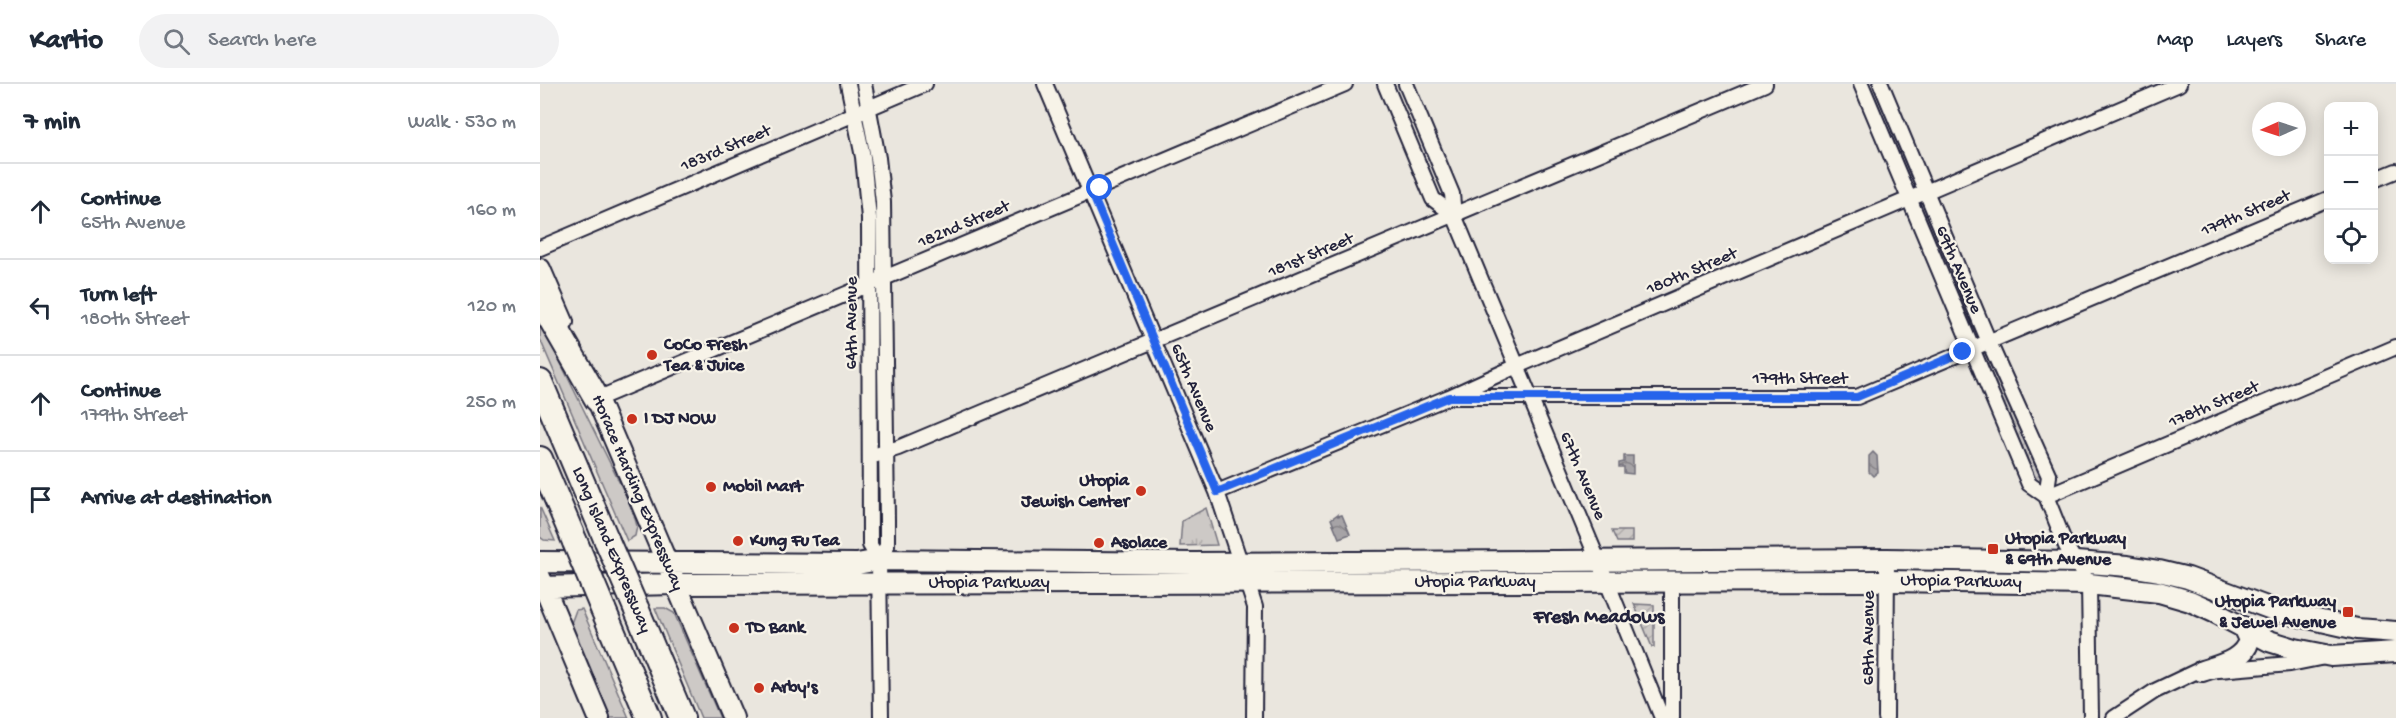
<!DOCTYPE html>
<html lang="en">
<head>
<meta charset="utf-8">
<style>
	body { margin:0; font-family:"Gochi Hand",sans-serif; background:#f2f2f3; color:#1f2937 }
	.controls { position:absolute; right:18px; top:18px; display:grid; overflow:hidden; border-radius:12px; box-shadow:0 3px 15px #0003 }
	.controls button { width:54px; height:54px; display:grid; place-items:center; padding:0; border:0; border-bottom:2px solid #e0e1e3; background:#fff; color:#1f2937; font:30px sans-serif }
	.compass { position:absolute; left:1712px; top:18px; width:54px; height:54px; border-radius:50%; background:#fff; box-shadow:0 3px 15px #0003; rotate:267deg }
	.stop { position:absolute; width:18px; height:18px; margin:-14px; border:4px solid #2563eb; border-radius:50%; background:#fff }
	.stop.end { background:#2563eb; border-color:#fff; box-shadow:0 2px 6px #0008 }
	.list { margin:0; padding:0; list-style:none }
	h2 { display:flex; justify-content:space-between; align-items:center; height:78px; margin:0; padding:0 24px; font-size:26px }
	h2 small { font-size:20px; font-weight:400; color:#747a83 }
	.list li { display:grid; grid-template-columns:39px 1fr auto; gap:18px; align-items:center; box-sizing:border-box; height:96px; padding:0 24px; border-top:2px solid #e0e1e3 }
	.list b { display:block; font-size:22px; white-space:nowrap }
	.list p { margin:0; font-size:20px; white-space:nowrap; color:#747a83 }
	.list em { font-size:20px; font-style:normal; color:#747a83 }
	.icon { flex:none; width:33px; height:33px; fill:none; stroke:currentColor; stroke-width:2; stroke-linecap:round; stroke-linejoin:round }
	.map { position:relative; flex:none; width:1856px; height:634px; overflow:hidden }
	header { display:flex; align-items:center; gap:36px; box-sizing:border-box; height:84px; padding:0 30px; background:#fff; border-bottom:2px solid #e0e1e3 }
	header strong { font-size:28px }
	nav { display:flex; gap:33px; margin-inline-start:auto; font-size:21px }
	.search { width:420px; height:54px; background:#f2f2f3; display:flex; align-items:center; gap:15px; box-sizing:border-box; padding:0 21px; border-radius:33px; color:#747a83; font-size:22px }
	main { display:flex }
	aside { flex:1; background:#fff }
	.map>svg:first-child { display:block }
</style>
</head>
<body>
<header>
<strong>Kartio</strong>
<div class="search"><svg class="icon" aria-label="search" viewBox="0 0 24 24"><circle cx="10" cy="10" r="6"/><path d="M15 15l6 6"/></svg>Search here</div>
<nav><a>Map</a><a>Layers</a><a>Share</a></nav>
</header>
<main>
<aside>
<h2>7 min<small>Walk · 530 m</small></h2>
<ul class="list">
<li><svg class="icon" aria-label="ahead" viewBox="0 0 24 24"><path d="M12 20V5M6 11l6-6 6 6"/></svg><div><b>Continue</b><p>65th Avenue</p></div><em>160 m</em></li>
<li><svg class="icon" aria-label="left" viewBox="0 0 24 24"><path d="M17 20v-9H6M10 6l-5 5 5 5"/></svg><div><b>Turn left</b><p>180th Street</p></div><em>120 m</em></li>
<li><svg class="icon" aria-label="ahead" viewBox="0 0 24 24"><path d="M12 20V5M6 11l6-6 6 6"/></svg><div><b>Continue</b><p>179th Street</p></div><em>250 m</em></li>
<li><svg class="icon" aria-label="arrive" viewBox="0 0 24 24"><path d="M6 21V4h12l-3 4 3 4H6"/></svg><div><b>Arrive at destination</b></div></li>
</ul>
</aside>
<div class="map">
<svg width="1856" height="634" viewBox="0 0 1856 634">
	<defs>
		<pattern id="park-tufts" width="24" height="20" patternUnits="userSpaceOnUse" patternTransform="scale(1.5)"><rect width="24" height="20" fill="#cdc9c6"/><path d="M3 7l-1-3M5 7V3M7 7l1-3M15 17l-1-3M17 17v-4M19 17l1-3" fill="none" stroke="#b0acab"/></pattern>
		<pattern id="garden-furrows" width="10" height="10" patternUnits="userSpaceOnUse" patternTransform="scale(1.5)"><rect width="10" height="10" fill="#cdc9c6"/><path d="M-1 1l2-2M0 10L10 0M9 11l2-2" fill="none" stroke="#b0acab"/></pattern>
		<pattern id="water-waves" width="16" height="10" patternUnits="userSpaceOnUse" patternTransform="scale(1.5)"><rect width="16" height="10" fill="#a6a3a6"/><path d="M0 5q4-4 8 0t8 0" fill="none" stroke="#878488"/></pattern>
	</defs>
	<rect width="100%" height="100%" fill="#eae6de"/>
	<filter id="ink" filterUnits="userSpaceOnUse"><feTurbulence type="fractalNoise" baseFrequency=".0167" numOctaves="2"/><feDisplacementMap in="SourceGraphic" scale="12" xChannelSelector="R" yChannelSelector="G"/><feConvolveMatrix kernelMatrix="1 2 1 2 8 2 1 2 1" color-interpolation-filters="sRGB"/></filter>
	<g filter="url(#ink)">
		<path fill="#cdc9c6" stroke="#787680" stroke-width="1.5" d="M 0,237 L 92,424 L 97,442 L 95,452 L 87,457 L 0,255 Z
			M 0,423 L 15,457 L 4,456 L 0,453 Z
			M 115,524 L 125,524 L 134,529 L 180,634 L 161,634 Z
			M 42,525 L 89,634 L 70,634 L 30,542 L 36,526 Z"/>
		<path fill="url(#park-tufts)" stroke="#787680" stroke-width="1.5" d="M 666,424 L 677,461 L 640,462 L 642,437 Z"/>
		<path fill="url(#garden-furrows)" stroke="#787680" stroke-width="1.5" d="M 1353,46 L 1372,90 L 1368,92 L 1365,90 L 1349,51 Z
			M 1388,128 L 1407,173 L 1403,175 L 1400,173 L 1383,133 Z
			M 1419,202 L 1436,243 L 1433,245 L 1429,244 L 1414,208 L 1415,204 Z
			M 1451,277 L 1502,392 L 1502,396 L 1499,399 L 1494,397 L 1446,282 Z
			M 1072,447 L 1092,447 L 1092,458 L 1077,458 Z
			M 1094,520 L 1114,521 L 1114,563 L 1112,563 Z"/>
		<path fill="url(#water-waves)" stroke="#716f7b" stroke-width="1.5" d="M 1333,368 L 1337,372 L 1338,388 L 1333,392 L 1329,388 L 1329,372 Z
			M 1084,372 L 1093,372 L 1093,390 L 1084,389 L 1084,383 L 1079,383 L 1079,379 L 1084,378 Z
			M 798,430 L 798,432 L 802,431 L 810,450 L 799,454 L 791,435 Z"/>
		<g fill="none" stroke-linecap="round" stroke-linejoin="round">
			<defs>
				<path id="minor" d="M 308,0 L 323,73 L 329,134 L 330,461 L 339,476
					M 324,0 L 338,74 L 343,118 L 347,436 L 347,462 L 339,476 L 341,634
					M 505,0 L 677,408 L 715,523 L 714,634
					M 845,0 L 893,115 L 914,131
					M 866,0 L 912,110 L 914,131 L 1067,498 L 1122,634
					M 1321,0 L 1489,400 L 1506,412 L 1526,462 L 1549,500 L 1551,634
					M 1341,0 L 1449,258 L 1509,392 L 1506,412
					M 1834,96 L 1856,87
					M 0,164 L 385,0
					M 914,313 L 1317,313 L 1788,115
					M 57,315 L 805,0
					M 330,373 L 358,364 L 1225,0
					M 677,408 L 909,313 L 977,282 L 1639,0
					M 1506,412 L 1856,263
					M 1132,634 L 1132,498
					M 1346,634 L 1347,475
					M 1574,634 L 1615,607 L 1655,588 L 1750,580 L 1780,574"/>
				<path id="secondary" d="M 0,185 L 23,238
					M 52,303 L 193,634
					M 0,478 L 317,480 L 339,476 L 653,479 L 1347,475 L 1536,478 L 1588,482 L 1619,487 L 1648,494 L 1737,527 L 1817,545 L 1856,548
					M 0,493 L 59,634
					M 0,503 L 136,500 L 1347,497 L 1549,500 L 1619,508 L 1650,517 L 1674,528 L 1729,557 L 1755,565 L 1791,572 L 1856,568
					M 1662,587 C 1680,581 1704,576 1709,556 L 1703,543"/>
				<path id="motorway" d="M 0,216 L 57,315
					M 0,298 L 67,457
					M 0,375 L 35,458
					M 96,524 L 142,634
					M 63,525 L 109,634"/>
			</defs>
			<use href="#minor" stroke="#22223b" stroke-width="18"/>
			<use href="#secondary" stroke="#22223b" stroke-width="24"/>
			<use href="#motorway" stroke="#22223b" stroke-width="28"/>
			<use href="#minor" stroke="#f7f3e8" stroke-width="14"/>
			<use href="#secondary" stroke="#f7f3e8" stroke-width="20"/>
			<use href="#motorway" stroke="#f7f3e8" stroke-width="24"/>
			<defs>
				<path id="motorway-bridge" d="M 67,457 L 96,524
					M 35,458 L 63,525"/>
			</defs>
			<use href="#motorway-bridge" stroke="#22223b" stroke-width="28" stroke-linecap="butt"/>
			<use href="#motorway-bridge" stroke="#f7f3e8" stroke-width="24"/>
		</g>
	</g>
	<g fill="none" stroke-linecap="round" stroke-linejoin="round" filter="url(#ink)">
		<path stroke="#2563eb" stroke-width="8" d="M 560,104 L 551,107 L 677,408 L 909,313 L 1317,313 L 1423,268"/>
	</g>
	<g fill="#c8321e" stroke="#f7f3e8" stroke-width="2">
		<circle cx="112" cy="271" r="6"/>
		<circle cx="92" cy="335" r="6"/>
		<circle cx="171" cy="403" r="6"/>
		<circle cx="601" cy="407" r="6"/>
		<circle cx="198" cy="457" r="6"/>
		<circle cx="559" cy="459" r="6"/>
		<rect x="1447" y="459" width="12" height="12" rx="3"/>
		<rect x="1802" y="522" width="12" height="12" rx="3"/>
		<circle cx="194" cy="544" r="6"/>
		<circle cx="219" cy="604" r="6"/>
	</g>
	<g text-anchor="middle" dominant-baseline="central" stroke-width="4.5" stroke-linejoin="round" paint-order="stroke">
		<g font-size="18" fill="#22223b" stroke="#f7f3e8">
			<text transform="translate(186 65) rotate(-23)">183rd Street</text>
			<text transform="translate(1706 130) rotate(-23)">179th Street</text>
			<text transform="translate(424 141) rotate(-23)">182nd Street</text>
			<text transform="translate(771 172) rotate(-23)">181st Street</text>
			<text transform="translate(1418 186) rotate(67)">69th Avenue</text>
			<text transform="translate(1152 188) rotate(-23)">180th Street</text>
			<text transform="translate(312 239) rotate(-90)">64th Avenue</text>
			<text x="1260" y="295">179th Street</text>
			<text transform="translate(653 304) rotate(67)">65th Avenue</text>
			<text transform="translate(1674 321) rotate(-23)">178th Street</text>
			<text transform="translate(1042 392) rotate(67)">67th Avenue</text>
			<text transform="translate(97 409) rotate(67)">Horace Harding Expressway</text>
			<text transform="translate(71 466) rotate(67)">Long Island Expressway</text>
			<text x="935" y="498">Utopia Parkway</text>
			<text transform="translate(1421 498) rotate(1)">Utopia Parkway</text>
			<text x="449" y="499">Utopia Parkway</text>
			<text transform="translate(1329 554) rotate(-90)">68th Avenue</text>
		</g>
		<g font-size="18" font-weight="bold" fill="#22223b" stroke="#f7f3e8" text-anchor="start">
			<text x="124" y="261">CoCo Fresh<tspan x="124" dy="21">Tea &amp; Juice</tspan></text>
			<text x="104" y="335">I DJ NOW</text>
			<text x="589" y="397" text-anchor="end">Utopia<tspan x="589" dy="21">Jewish Center</tspan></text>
			<text x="183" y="403">Mobil Mart</text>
			<text x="1465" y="455">Utopia Parkway<tspan x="1465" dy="21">&amp; 69th Avenue</tspan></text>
			<text x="210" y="457">Kung Fu Tea</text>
			<text x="571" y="459">Asolace</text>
			<text x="1796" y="518" text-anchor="end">Utopia Parkway<tspan x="1796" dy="21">&amp; Jewel Avenue</tspan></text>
			<text x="206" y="544">TD Bank</text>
			<text x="231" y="604">Arby's</text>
		</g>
		<g font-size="20" font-weight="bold" fill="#22223b" stroke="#f7f3e8">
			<text x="1059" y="534">Fresh Meadows</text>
		</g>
	</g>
</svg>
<div class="controls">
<button>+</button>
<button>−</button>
<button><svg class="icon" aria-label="locate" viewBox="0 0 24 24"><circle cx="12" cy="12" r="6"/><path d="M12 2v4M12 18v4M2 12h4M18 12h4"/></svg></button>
</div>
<svg class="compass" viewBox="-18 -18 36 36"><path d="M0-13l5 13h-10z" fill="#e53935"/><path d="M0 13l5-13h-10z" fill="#747a83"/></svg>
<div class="stop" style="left:560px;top:104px"></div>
<div class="stop end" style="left:1423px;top:268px"></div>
</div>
</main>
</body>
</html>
